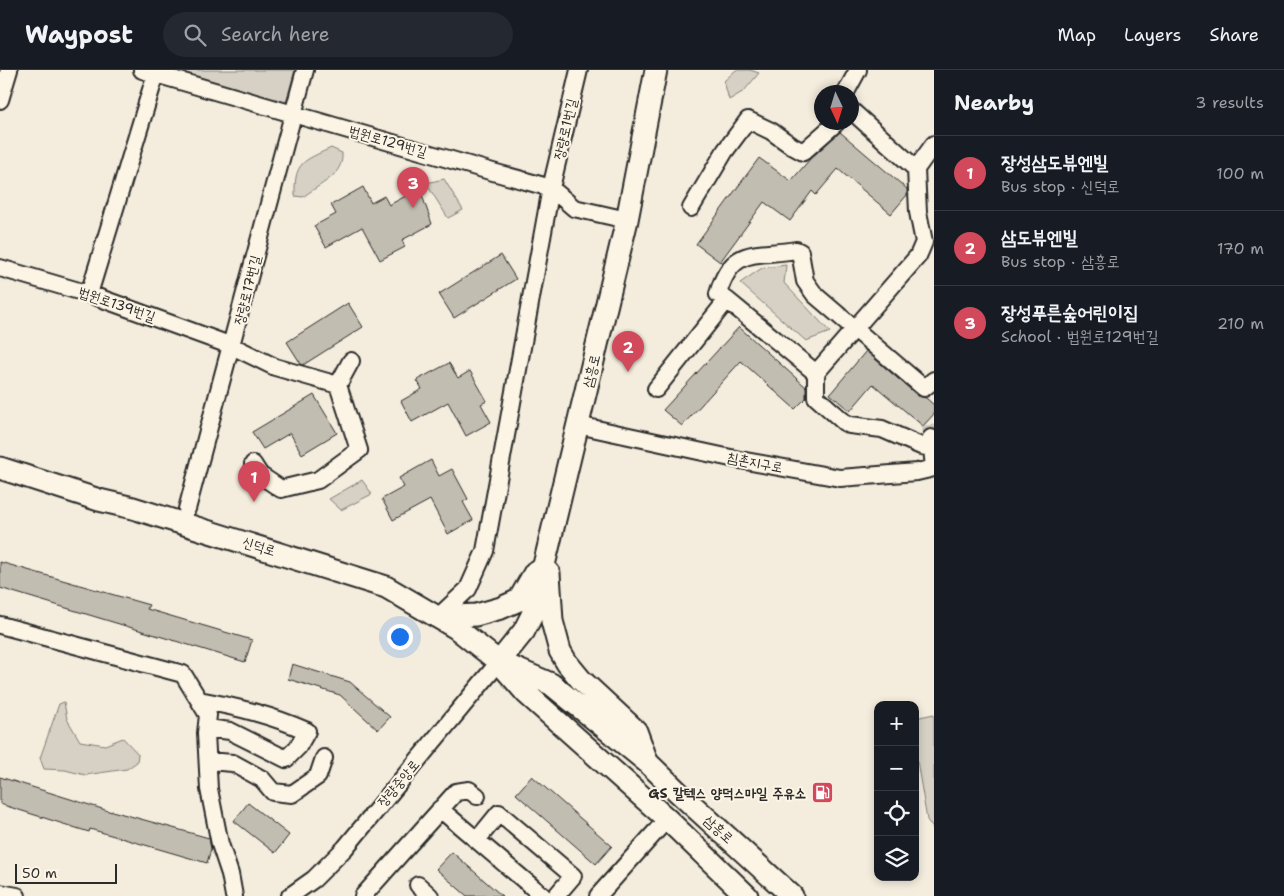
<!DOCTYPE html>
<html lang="en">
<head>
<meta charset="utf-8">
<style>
	body { margin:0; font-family:"Shantell Sans","Poor Story",sans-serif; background:#242831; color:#f1f3f6 }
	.controls { position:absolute; right:15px; bottom:15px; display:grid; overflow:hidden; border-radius:10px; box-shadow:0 2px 8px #0003 }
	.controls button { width:45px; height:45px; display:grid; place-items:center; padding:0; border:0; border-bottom:1px solid #363941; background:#171b24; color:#f1f3f6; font:25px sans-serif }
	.compass { position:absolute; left:814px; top:15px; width:45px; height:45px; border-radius:50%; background:#171b24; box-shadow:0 2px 8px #0003; rotate:176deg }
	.scale { position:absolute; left:15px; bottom:12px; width:102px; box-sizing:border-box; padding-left:5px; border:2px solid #2b2b2b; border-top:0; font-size:14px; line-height:18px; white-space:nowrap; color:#2b2b2b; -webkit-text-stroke:4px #fcf5e5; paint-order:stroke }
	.you { position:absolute; left:399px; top:566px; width:18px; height:18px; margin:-12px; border:4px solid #fff; border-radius:50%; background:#1a73e8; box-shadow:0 0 0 8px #1a73e833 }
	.badge { display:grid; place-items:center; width:32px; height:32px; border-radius:50%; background:#d1495b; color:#fff; font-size:16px; font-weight:700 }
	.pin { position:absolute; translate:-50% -41px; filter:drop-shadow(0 1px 2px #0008) }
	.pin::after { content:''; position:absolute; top:26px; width:18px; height:15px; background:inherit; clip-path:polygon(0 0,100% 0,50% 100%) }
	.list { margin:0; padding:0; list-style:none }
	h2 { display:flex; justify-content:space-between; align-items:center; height:65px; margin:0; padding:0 20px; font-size:21px }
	h2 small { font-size:16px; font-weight:400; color:#9ea1a6 }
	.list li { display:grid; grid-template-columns:32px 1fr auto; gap:15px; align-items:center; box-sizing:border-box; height:75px; padding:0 20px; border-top:1px solid #363941 }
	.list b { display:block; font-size:19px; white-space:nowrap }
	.list p { margin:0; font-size:16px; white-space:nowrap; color:#9ea1a6 }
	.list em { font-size:16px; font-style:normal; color:#9ea1a6 }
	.icon { flex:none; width:28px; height:28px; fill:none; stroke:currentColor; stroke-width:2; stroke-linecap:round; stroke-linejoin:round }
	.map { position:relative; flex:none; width:934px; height:826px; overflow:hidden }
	header { display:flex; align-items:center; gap:30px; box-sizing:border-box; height:70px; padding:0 25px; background:#171b24; border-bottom:1px solid #363941 }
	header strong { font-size:24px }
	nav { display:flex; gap:28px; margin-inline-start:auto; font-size:18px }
	.search { width:350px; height:45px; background:#242831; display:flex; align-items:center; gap:12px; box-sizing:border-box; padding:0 18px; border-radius:28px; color:#9ea1a6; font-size:19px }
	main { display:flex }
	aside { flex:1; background:#171b24 }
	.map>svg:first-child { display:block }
</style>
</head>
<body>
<header>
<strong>Waypost</strong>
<div class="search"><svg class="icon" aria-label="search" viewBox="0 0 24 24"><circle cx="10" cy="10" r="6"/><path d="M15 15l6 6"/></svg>Search here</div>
<nav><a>Map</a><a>Layers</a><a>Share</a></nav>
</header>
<main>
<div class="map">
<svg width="934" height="826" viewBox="0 0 934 826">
	<rect width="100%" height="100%" fill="#f4edde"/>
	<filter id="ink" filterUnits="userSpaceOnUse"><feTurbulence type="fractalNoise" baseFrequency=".02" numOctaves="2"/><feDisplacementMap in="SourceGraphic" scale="10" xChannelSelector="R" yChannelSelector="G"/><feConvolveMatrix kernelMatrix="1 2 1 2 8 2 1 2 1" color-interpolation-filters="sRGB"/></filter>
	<g filter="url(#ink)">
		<path fill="#d6d1c4" stroke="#807e78" d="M 175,0 L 295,0 L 284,39 L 173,9 Z
			M 736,0 L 750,0 L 759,3 L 744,21 L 729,30 L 724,11 Z
			M 331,78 L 342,83 C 344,106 319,114 303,127 L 295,126 C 294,92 303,91 331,78 Z
			M 444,109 L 463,140 L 448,148 L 426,113 Z
			M 786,195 L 784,213 L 830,262 L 806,271 L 740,213 L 762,198 Z
			M 362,410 L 372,424 L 341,440 L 329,429 Z
			M 64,632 L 67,649 L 80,671 L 105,675 L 123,668 L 138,684 L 137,692 L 127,699 L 85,705 L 65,700 L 44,699 L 40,688 L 59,634 Z
			M 934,644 L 934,760 L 927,750 L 915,679 L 915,648 Z"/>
		<path fill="#c2bdb1" stroke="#2b2b2b" d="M 840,62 L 907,119 L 907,125 L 891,144 L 838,99 L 816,125 L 812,121 L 790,151 L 764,132 L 720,192 L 696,174 L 759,88 L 791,111 L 811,88 Z
			M 363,117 L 371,133 L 384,126 L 389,135 L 415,121 L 422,125 L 432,154 L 402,170 L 405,177 L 380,190 L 362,157 L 326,177 L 314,156 L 336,144 L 331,135 Z
			M 501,185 L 516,209 L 454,248 L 439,224 Z
			M 348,233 L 363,257 L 303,295 L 301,294 L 287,272 Z
			M 739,257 L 806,317 L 806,328 L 795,339 L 741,291 L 682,356 L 663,340 Z
			M 866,281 L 918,326 L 926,328 L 934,335 L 934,344 L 923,356 L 873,314 L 850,341 L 830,324 Z
			M 449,293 L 458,308 L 470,301 L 487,331 L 481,334 L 491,352 L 466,366 L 448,332 L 412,352 L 401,331 L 422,319 L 417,310 Z
			M 314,325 L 337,363 L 302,384 L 290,363 L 263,379 L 252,362 Z
			M 431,390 L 439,406 L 452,399 L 468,429 L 463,432 L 473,450 L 448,464 L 430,430 L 393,450 L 382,429 L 404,417 L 399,408 Z
			M 0,492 L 149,535 L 147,539 L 252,570 L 245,592 L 0,518 Z
			M 292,594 L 350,612 L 390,647 L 378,660 L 340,625 L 288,609 Z
			M 532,706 L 612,776 L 596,794 L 516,724 Z
			M 0,707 L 112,742 L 112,741 L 209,768 L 211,779 L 207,793 L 90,759 L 89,762 L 0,734 Z
			M 248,733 L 289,765 L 275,783 L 234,751 Z
			M 452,782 L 502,826 L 467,826 L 436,799 Z"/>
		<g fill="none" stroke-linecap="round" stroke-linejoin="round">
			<path stroke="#ccc6ba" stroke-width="16" stroke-dasharray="16 8" stroke-linecap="butt" d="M 930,355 L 931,367"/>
			<defs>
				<path id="minor" d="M 142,0 L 493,102 L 551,118 L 574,138 L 627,150
					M 846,22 L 858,0
					M 0,30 L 9,0
					M 852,41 L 916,99 L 918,142 L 924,172 L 918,186 L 816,303 L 816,327 L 844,352 L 850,355 L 882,359 L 921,376 L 933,378
					M 916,99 L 934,74
					M 691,138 L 725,81 L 748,50 L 771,61 L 792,76 L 803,82 L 837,52
					M 0,198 L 89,224 L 232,276 L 275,297 L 338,315 L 359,380 L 318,410 L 281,419 L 260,405 L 253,394
					M 89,224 L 157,0
					M 727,230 L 816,303
					M 338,315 L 351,291
					M 656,319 L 727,230 L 718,224 C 732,175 756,187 796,180 L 800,182 L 805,211 L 815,225 L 924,318 L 934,310
					M 578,355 L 740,390 L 840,408 L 917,402 L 934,398 L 931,368
					M 187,439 L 305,0
					M 438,547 L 468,519 L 485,481 L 551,118 L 579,0
					M 0,555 L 183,604 L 208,645 L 206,663 L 209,719 L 220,774 L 230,804 L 234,826
					M 199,630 C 237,637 271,645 307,661 L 298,677 L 286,689 L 230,661 L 207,658
					M 208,691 L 233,693 L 262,709 L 273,722 L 292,724 L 318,706 L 324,688
					M 440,739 L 543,826
					M 477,770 L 499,743 L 573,806 L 556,826
					M 418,815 L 430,826
					M 0,823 L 17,826
					M 290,826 L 314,809 L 345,778 L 499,592
					M 363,826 L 456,722 L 469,720 L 477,726
					M 598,826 L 667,749"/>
				<path id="major" d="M 0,398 L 99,430 L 133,438 L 386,517 L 456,558 L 499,592 L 527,624 L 667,749 L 747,826
					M 549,503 L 552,551 L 560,581 L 567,593 L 581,610 L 636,661 L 647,691
					M 438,547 L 476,545 L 501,538 L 519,530 L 535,502
					M 499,592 L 524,561 L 532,545 L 627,150 L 656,0
					M 504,594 L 551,614 L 647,692 L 678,722 L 792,826"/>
			</defs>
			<use href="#minor" stroke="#2b2b2b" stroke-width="20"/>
			<use href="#major" stroke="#2b2b2b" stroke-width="25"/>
			<use href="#minor" stroke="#fcf5e5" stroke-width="16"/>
			<use href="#major" stroke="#fcf5e5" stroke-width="21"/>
		</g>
	</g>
	<defs>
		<symbol id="fuel-square" viewBox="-11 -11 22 22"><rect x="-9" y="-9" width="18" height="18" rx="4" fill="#d1495b" stroke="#fcf5e5"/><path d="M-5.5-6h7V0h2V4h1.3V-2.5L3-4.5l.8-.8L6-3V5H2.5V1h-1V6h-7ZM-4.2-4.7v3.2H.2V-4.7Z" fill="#fff"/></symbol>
	</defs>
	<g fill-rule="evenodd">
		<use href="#fuel-square" x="810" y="710" width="25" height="25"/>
	</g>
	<g text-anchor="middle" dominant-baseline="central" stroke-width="4" stroke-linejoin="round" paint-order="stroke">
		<g font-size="14" fill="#2b2b2b" stroke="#fcf5e5">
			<text transform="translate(565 59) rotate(-77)">장량로1번길</text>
			<text transform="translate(388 71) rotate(16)">법원로129번길</text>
			<text transform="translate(247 220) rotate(-76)">장량로17번길</text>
			<text transform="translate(117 234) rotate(19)">법원로139번길</text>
			<text transform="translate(591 301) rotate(-76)">삼흥로</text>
			<text transform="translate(755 392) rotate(11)">침촌지구로</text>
			<text transform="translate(259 476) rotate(17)">신덕로</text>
			<text transform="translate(398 713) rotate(-50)">장량중앙로</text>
			<text transform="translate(719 759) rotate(42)">삼흥로</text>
		</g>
		<g font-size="14" font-weight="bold" fill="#2b2b2b" stroke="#fcf5e5" text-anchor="end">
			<text x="806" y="723">GS 칼텍스 양덕스마일 주유소</text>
		</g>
	</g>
</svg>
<div class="controls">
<button>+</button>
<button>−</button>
<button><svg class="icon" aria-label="locate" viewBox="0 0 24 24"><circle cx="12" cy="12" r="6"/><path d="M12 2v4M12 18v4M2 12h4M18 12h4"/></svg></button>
<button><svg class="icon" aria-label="layers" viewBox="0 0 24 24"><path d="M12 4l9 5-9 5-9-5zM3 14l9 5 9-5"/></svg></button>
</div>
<svg class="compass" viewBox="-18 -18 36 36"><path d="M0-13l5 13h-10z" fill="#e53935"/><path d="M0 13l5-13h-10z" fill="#9ea1a6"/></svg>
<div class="scale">50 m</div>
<div class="you"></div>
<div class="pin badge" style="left:254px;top:432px">1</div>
<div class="pin badge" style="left:628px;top:302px">2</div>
<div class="pin badge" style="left:413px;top:138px">3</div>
</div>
<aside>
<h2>Nearby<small>3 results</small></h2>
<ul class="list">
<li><span class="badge">1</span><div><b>장성삼도뷰엔빌</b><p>Bus stop · 신덕로</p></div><em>100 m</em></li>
<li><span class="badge">2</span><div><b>삼도뷰엔빌</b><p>Bus stop · 삼흥로</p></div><em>170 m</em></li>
<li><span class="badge">3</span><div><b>장성푸른숲어린이집</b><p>School · 법원로129번길</p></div><em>210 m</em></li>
</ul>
</aside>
</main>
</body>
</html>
